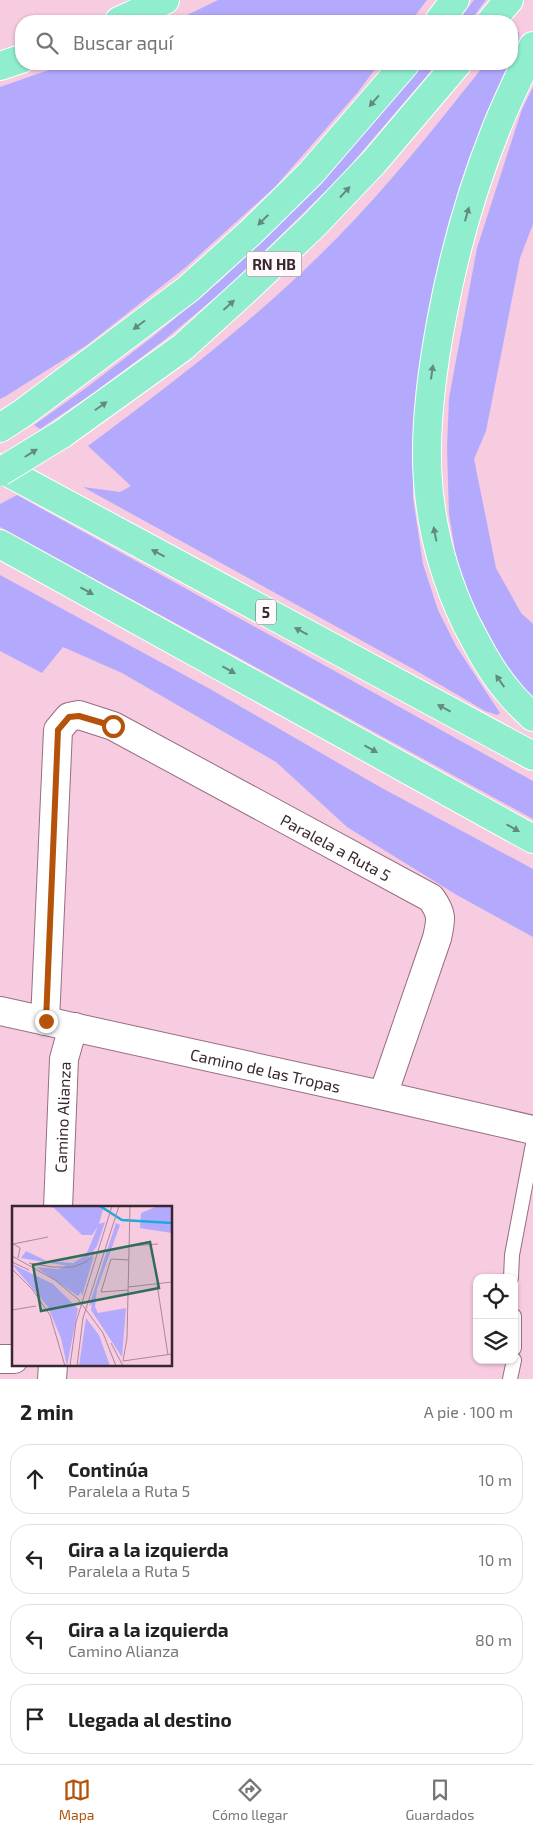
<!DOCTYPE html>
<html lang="es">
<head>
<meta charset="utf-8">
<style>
	body { margin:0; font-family:"Exo 2",sans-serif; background:#f6f6f6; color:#222 }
	.controls { position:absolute; right:15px; bottom:15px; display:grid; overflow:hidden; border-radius:10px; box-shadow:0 1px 4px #0004 }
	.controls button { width:45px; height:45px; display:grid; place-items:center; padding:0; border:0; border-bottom:1px solid #e0e0e0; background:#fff; color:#222; font:25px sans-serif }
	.stop { position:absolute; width:15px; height:15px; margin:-11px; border:4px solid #b45309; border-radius:50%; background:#fff }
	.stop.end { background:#b45309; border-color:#fff; box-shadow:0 1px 5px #0008 }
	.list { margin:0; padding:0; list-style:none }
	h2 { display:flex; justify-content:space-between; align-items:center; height:65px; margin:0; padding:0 20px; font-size:21px }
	h2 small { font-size:16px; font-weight:400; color:#767676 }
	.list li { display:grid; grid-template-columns:32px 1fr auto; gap:15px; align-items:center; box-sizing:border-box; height:70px; margin:0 10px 10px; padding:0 10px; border:1px solid #e0e0e0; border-radius:20px }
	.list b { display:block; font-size:19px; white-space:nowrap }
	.list p { margin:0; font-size:16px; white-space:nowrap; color:#767676 }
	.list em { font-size:16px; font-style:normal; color:#767676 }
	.icon { flex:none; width:28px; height:28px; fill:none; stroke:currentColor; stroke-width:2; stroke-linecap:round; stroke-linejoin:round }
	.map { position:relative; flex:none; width:533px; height:1379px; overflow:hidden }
	.search { position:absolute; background:#fff; box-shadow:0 1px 4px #0004; left:15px; right:15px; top:15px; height:55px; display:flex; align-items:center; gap:12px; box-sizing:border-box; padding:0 18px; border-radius:20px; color:#767676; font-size:19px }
	.sheet { height:385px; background:#fff }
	nav { display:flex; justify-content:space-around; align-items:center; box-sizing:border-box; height:70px; border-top:1px solid #e0e0e0; background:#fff; font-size:14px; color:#767676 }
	nav a { display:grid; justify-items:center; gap:2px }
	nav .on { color:#b45309 }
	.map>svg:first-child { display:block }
</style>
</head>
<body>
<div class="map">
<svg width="533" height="1379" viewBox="0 0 533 1379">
	<rect width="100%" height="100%" fill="#f7cbe0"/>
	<path fill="#b3aafd" d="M 218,0 L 427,0 L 411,21 L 175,21 Z
		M 474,0 L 486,0 L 470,21 L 457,21 Z
		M 519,32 L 518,42 L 512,57 L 512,35 Z
		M 66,64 L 379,64 L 358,92 L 275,187 L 186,267 L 87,345 L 6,396 L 0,399 L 0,87 Z
		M 424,64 L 437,64 L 342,175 L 228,287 L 163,341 L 95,392 L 40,429 L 34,425 L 86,388 L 155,335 L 222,279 L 332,170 Z
		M 485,64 L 509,64 L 487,113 L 455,211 L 436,277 L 420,369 L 413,438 L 413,498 L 423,564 L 438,610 L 456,646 L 500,713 L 497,715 L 485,711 L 415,670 L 83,487 L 120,492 L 131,486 L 88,446 C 182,376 276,304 356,218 C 402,169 444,116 485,64 Z
		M 533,87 L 533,224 L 520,258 L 486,431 L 474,459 L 496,568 L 521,613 L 533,624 L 533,701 L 519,686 L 490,640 L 459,576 L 449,514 L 447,448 L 449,398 L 477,248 L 522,109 Z
		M 17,495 L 533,781 L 533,819 L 0,527 L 0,504 Z
		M 0,575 L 210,689 L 380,787 L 533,869 L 533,937 L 455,894 L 347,827 L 276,762 L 122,673 L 63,647 L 42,673 L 0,651 Z"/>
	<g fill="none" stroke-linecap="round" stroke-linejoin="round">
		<defs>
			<path id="service" d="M 511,1278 L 512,1255 L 533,1144
				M 514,1316 L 514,1348
				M 510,1379 L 514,1360"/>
			<g id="minor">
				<path id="s1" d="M 0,1011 L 372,1093 L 533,1130"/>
				<path id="s2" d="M 45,1021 L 58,730 L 69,717 L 79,715 L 113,726 L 431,898 C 443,915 441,919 437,938 L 383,1095"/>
				<path id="s3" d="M 58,1208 L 64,1059 L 69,1041 L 75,1027"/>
				<path d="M 0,1359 L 14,1359"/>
				<path d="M 52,1379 L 53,1365"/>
			</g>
			<path id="trunk" d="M 119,21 L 165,0
				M 439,21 L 455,0
				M 491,21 L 509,0
				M 533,46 C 521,74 507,101 496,129 C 472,189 454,253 442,317 C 421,428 416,518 466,623 C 478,646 490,670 507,690 C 515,700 524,709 533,717
				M 0,66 L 21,59
				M 0,428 L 23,413 L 188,289 L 250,233 L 311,173 L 405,64
				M 62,434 L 183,347 L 251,285 L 314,225 L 374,162 L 457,64
				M 0,468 L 533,756
				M 0,544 L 533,839"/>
		</defs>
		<use href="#service" stroke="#966e82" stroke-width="16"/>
		<use href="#minor" stroke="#966e82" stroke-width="30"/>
		<use href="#trunk" stroke="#fff" stroke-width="30"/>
		<use href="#service" stroke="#fff" stroke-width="14"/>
		<use href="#minor" stroke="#fff" stroke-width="28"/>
		<use href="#trunk" stroke="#90eece" stroke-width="28"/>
		<defs>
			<path id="trunk-bridge" d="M 0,472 L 62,434"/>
		</defs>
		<use href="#trunk-bridge" stroke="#fff" stroke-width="30" stroke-linecap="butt"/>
		<use href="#trunk-bridge" stroke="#90eece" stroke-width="28"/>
	</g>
	<defs><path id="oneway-solid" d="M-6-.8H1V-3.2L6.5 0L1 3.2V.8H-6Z" transform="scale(1.25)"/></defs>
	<g fill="#648a7f">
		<use href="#oneway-solid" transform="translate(374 101) rotate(131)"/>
		<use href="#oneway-solid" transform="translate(345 192) rotate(-47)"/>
		<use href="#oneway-solid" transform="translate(467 214) rotate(-74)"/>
		<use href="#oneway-solid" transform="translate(263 220) rotate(135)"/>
		<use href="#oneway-solid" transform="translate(229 305) rotate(-42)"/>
		<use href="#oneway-solid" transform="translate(139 325) rotate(143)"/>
		<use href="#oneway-solid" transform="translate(432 372) rotate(-82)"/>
		<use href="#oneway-solid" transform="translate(101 406) rotate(-35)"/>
		<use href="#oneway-solid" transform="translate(31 453) rotate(-32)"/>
		<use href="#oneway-solid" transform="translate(435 534) rotate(-101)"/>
		<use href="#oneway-solid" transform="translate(158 553) rotate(-152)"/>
		<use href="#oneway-solid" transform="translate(87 591) rotate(29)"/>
		<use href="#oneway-solid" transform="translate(301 631) rotate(-152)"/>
		<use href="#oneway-solid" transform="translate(229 670) rotate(29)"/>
		<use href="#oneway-solid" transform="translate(500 681) rotate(-125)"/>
		<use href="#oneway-solid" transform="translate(444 708) rotate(-152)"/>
		<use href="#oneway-solid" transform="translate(371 749) rotate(29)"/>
		<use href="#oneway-solid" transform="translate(513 828) rotate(29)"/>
	</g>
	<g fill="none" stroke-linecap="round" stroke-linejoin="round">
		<path stroke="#b45309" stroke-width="6" d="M 46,1021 L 58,730 L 69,717 L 79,716 L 113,726"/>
	</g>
	<g text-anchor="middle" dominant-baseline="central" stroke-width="4.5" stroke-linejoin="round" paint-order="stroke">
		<g fill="#fef9fb" stroke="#73666d" stroke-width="1">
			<rect x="246.5" y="251.5" width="55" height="25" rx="4"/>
			<rect x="256" y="599.5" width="20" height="25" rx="4"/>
		</g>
		<g font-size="15" font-weight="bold" fill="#382730">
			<text x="274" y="264">RN HB</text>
			<text x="266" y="612">5</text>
		</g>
		<g font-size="16" fill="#382730" stroke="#fef9fb">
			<text stroke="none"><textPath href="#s2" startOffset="608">Paralela a Ruta 5</textPath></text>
			<text stroke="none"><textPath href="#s1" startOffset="272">Camino de las Tropas</textPath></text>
			<text stroke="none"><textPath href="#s3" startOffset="91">Camino Alianza</textPath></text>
		</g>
	</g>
	<g transform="translate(12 1206)">
		<rect width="160" height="160" fill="#f7cbe0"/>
		<path d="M 36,0 L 92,0 L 87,18 L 93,16 L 85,40 L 76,52 L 56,60 L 9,52 L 14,45 L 35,55 L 61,57 L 74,49 L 86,20 L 80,29 L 70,29 L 42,2 ZM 146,0 L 160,0 L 160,27 L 128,22 L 129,7 ZM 104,17 L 108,19 L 85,83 L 83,101 L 86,107 L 114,102 L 110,151 L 79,104 L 80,98 L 77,100 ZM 82,50 L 70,90 L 69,86 L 66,90 L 24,61 L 46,63 ZM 0,58 L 41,78 L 66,103 L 55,160 L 49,132 L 36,101 ZM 74,112 L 87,129 L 98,160 L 67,160 Z" fill="#b3aafd"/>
		<path fill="none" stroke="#1cabdc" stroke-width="2.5" d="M 88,0 L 110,14 L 160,17"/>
		<path fill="none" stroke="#ab899a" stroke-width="1" d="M 118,0 L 115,132 L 111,155 L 160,148M 0,37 L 8,42 L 6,52M 1,38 L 36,31M 117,40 L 146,38M 0,50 L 43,74 L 66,93 L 91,127 L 104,160M 0,56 L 17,64M 17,57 L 40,61 L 61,61 L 74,56 L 83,46M 0,63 L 20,83 L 38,109 L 53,160M 145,78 L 156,149M 116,81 L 160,76M 116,84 L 89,86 L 99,53 L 117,54M 0,104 L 24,100M 99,137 L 111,160M 58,160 L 64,116 L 100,0M 65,160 L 71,112 L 107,0"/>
		<path fill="#306c58" fill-opacity="0.15" stroke="#306c58" stroke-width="2.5" d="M 138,36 L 147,82 L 29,105 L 21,59 Z"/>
		<rect width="160" height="160" fill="none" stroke="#382730" stroke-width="2.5"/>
	</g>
</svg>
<div class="controls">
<button><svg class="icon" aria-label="locate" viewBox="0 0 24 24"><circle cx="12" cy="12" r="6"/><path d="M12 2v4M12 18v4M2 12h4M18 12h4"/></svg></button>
<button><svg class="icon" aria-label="layers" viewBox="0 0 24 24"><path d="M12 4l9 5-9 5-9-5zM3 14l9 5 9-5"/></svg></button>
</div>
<div class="stop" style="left:113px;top:726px"></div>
<div class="stop end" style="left:46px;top:1021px"></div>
<div class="search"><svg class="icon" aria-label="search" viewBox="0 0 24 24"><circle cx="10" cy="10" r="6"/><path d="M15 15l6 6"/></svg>Buscar aquí</div>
</div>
<section class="sheet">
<h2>2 min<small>A pie · 100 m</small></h2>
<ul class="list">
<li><svg class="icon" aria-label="ahead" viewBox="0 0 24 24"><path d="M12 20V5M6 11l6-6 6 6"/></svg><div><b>Continúa</b><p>Paralela a Ruta 5</p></div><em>10 m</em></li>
<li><svg class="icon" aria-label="left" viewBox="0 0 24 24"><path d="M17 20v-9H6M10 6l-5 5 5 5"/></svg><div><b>Gira a la izquierda</b><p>Paralela a Ruta 5</p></div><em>10 m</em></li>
<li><svg class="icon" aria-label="left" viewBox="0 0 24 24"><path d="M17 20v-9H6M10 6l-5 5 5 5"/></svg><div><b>Gira a la izquierda</b><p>Camino Alianza</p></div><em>80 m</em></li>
<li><svg class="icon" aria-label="arrive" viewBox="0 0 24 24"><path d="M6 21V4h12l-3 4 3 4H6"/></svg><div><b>Llegada al destino</b></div></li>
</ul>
</section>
<nav>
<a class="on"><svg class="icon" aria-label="map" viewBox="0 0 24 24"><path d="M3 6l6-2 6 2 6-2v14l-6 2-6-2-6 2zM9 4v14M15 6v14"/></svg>Mapa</a>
<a><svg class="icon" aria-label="directions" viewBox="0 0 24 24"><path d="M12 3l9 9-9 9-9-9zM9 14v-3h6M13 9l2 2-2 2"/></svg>Cómo llegar</a>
<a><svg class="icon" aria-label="saved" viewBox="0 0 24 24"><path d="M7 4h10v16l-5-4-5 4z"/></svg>Guardados</a>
</nav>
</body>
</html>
